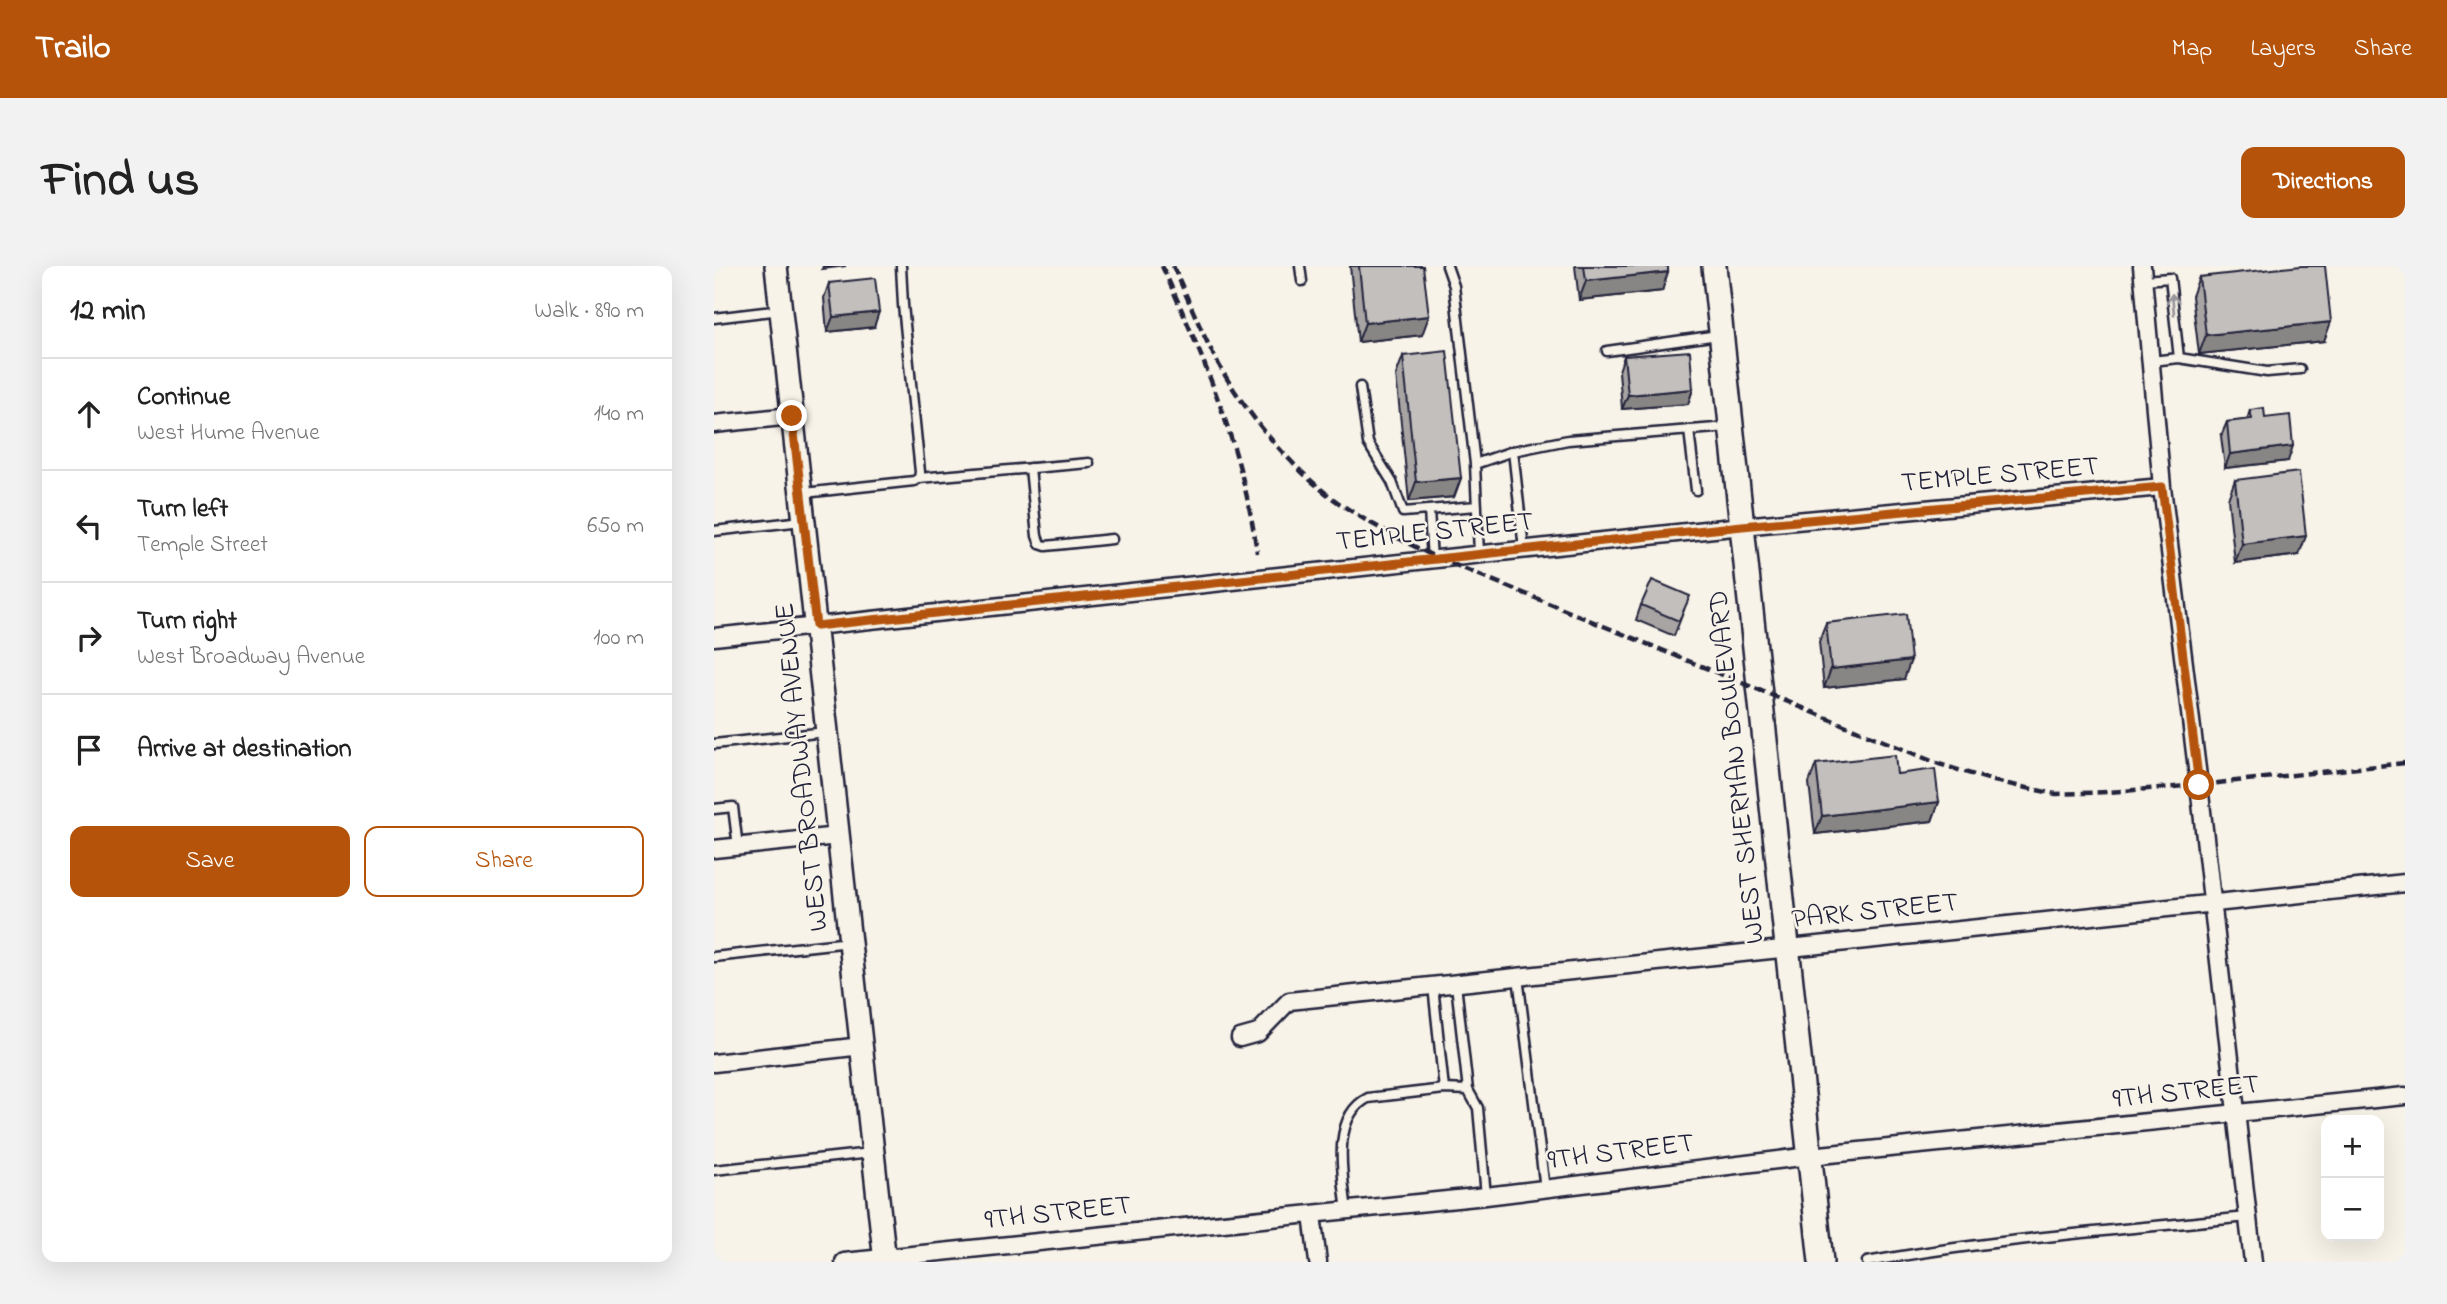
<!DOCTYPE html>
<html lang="en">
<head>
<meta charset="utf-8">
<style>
	body { margin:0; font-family:"Indie Flower",sans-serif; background:#f2f2f2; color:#222 }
	.controls { position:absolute; right:21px; bottom:21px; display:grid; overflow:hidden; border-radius:14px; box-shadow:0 7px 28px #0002 }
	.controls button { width:63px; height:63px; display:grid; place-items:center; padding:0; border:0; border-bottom:2px solid #e0e0e0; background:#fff; color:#222; font:35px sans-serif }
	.stop { position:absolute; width:21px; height:21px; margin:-16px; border:5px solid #b45309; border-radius:50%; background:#fff }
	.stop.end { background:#b45309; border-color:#fff; box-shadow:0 2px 7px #0008 }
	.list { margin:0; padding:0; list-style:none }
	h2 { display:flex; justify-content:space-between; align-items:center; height:91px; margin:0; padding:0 28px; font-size:30px }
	h2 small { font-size:23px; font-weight:400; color:#767676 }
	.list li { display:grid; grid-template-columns:46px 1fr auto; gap:21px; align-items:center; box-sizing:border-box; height:112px; padding:0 28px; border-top:2px solid #e0e0e0 }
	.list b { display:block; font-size:26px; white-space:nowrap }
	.list p { margin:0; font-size:23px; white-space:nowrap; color:#767676 }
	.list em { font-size:23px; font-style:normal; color:#767676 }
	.actions { display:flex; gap:14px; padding:21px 28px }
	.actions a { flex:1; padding:16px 0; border:2px solid #b45309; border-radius:14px; text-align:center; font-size:24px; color:#b45309 }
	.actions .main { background:#b45309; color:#fff }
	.icon { flex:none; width:38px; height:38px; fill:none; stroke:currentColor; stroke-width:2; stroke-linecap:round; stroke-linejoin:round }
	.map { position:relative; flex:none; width:1691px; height:996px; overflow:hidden; border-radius:14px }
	header { display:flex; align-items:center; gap:42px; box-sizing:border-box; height:98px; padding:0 35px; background:#b45309; color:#fff }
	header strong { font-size:33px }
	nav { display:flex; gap:38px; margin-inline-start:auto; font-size:24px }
	.intro { display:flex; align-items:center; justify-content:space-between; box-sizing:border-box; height:168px; padding:0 42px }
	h1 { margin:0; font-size:49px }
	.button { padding:18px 32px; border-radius:14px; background:#b45309; color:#fff; font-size:24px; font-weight:700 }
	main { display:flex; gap:42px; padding:0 42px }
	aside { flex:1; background:#fff; border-radius:14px; box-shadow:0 7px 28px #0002 }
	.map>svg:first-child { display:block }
</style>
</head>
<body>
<header>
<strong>Trailo</strong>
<nav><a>Map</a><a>Layers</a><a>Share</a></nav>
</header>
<div class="intro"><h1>Find us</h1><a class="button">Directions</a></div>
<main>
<aside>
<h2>12 min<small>Walk · 890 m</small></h2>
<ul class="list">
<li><svg class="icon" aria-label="ahead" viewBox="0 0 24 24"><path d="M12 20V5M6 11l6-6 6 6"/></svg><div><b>Continue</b><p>West Hume Avenue</p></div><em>140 m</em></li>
<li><svg class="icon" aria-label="left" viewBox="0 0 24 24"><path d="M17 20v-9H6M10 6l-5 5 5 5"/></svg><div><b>Turn left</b><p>Temple Street</p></div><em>650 m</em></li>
<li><svg class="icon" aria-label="right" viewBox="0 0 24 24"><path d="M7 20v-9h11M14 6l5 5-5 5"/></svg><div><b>Turn right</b><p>West Broadway Avenue</p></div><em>100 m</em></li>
<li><svg class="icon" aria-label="arrive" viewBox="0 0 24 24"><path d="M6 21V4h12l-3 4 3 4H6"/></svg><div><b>Arrive at destination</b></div></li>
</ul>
<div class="actions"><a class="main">Save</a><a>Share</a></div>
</aside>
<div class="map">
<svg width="1691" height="996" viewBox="0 0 1691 996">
	<rect width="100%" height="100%" fill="#f7f3e8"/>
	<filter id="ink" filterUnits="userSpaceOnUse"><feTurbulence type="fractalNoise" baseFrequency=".0143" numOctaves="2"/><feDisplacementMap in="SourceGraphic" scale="14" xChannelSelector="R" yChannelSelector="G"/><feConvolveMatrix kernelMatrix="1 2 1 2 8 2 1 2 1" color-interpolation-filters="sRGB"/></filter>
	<g filter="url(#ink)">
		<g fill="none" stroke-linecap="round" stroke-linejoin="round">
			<defs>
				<path id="service" d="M 586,0 L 588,15
					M 733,0 L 740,20 L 761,198 L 765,288
					M 1429,14 L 1456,12 L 1465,92
					M 0,52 L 67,44
					M 893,85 L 1004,69
					M 1437,95 L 1465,92 L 1553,106 L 1586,103
					M 646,121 L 654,177 L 678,216 L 689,246 L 763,240
					M 975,164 L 982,224
					M 799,185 L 810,283
					M 761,198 L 799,185 L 854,174 L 1014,161
					M 316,202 L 323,270 L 326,278 L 332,280 L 398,273
					M 205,212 L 375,197
					M 90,227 L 200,215 L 205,212 L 206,206 L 189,39 L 187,0
					M 715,244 L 718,294
					M 0,265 L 88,255
					M 0,478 L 112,466
					M 0,543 L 19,541 L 24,581
					M 0,691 L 136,676
					M 804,711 L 831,923
					M 742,718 L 754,824
					M 719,720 L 730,823 L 754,824 L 764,842 L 772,930
					M 0,904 L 157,887
					M 633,945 C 629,911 616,851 654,832 L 730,823
					M 1153,996 C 1279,973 1407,964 1534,951"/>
				<path id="minor" d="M 1428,0 L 1448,221 L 1485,519 L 1539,996
					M 0,158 L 78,150
					M 0,371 L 1028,260 L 1448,221
					M 0,583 L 124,570
					M 526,772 L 544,767 L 575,735 L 1691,617
					M 0,797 L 148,780
					M 598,949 L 604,996
					M 130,996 L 772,930 L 1096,890 L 1691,830"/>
				<path id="tertiary" d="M 62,0 L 171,996"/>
				<path id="secondary" d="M 1000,0 L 1107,996"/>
			</defs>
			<use href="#service" stroke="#22223b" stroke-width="13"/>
			<use href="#minor" stroke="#22223b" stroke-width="21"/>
			<use href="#tertiary" stroke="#22223b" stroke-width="26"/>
			<use href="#secondary" stroke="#22223b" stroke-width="28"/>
			<use href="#service" stroke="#f7f3e8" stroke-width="8"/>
			<use href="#minor" stroke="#f7f3e8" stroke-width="16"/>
			<use href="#tertiary" stroke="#f7f3e8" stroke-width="21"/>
			<use href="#secondary" stroke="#f7f3e8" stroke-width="23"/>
			<path stroke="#22223b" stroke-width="4.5" stroke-dasharray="10 5" stroke-linecap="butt" d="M 448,0 C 491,95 529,183 543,287
				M 459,0 C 474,32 487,66 504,97 C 529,144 580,206 625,237 C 654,257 686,273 717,289 L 1225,498 L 1280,515 L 1342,528 L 1395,526 L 1485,519 L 1691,497"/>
		</g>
		<path fill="#a7a4a3" stroke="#22223b" stroke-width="2" d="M 636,0 L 709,0 L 708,69 L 644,76 Z
			M 861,0 L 954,0 L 948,25 L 865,34 Z
			M 1485,11 L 1610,75 L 1485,88 L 1478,30 Z
			M 115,17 L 160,61 L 113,66 L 110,32 Z
			M 689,90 L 747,212 L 740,231 L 695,235 L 682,109 Z
			M 910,90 L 979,123 L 974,138 L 908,143 L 905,105 Z
			M 1536,144 L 1551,152 L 1574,195 L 1511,202 L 1507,170 L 1513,156 L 1533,154 Z
			M 1521,214 L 1585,289 L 1521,297 L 1514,233 Z
			M 927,339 L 970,344 L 960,370 L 922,354 Z
			M 1112,357 L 1190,413 L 1110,422 L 1105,376 Z
			M 1102,498 L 1183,508 L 1225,536 L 1218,555 L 1101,568 L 1095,517 Z"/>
		<path fill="#888684" stroke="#22223b" stroke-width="2" d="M 109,0 L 132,0 L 108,3 Z
			M 954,6 L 948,25 L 865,34 L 872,15 Z
			M 165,46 L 160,61 L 113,66 L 119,51 Z
			M 715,50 L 708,69 L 644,76 L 651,57 Z
			M 1617,56 L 1610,75 L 1485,88 L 1492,69 Z
			M 979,123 L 974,138 L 908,143 L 914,129 Z
			M 1579,180 L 1574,195 L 1511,202 L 1516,188 Z
			M 747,212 L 740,231 L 695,235 L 702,216 Z
			M 1592,270 L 1585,289 L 1521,297 L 1528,278 Z
			M 1197,394 L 1190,413 L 1110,422 L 1117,403 Z
			M 1225,536 L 1218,555 L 1101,568 L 1108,550 Z"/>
		<path fill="#c2bfbd" stroke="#22223b" stroke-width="2" d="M 645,0 L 709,0 L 715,50 L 651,57 Z
			M 870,0 L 954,0 L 954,6 L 872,15 Z
			M 1587,0 L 1611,0 L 1617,56 L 1492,69 L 1485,11 Z
			M 161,12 L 165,46 L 119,51 L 115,17 Z
			M 733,85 L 747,212 L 702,216 L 689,90 Z
			M 976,85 L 979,123 L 914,129 L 910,90 Z
			M 1550,142 L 1551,152 L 1576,149 L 1579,180 L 1516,188 L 1513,156 L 1538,153 L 1536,144 Z
			M 1585,206 L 1592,270 L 1528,278 L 1521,214 Z
			M 938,314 L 976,330 L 965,355 L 927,339 Z
			M 1192,348 L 1197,394 L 1117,403 L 1112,357 Z
			M 1181,489 L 1183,508 L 1221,503 L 1225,536 L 1108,550 L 1102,498 Z"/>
		<defs><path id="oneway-shaft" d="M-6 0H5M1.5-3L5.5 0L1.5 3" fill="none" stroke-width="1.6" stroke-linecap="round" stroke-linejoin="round" transform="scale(1.75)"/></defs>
		<use stroke="#97959a" href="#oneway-shaft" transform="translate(1459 38) rotate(-96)"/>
	</g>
	<g fill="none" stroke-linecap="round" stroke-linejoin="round" filter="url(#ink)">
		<path stroke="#b45309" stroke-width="9" d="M 78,150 L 102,360 L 1028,260 L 1448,221 L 1485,519"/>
	</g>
	<g text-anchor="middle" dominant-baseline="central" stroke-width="5" stroke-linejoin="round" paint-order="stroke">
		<g font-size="28" fill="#22223b" stroke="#f7f3e8">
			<text transform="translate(1286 210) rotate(-5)">TEMPLE STREET</text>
			<text transform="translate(721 267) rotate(-6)">TEMPLE STREET</text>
			<text transform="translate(89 501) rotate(-96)">WEST BROADWAY AVENUE</text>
			<text transform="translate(1024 501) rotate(-96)">WEST SHERMAN BOULEVARD</text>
			<text transform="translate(1161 646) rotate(-6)">PARK STREET</text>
			<text transform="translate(1472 827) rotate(-6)">9TH STREET</text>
			<text transform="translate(907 887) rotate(-7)">9TH STREET</text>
			<text transform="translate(344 948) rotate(-6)">9TH STREET</text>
		</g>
	</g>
</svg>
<div class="controls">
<button>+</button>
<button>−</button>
</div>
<div class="stop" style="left:1485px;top:519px"></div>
<div class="stop end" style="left:78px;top:150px"></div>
</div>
</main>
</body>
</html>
